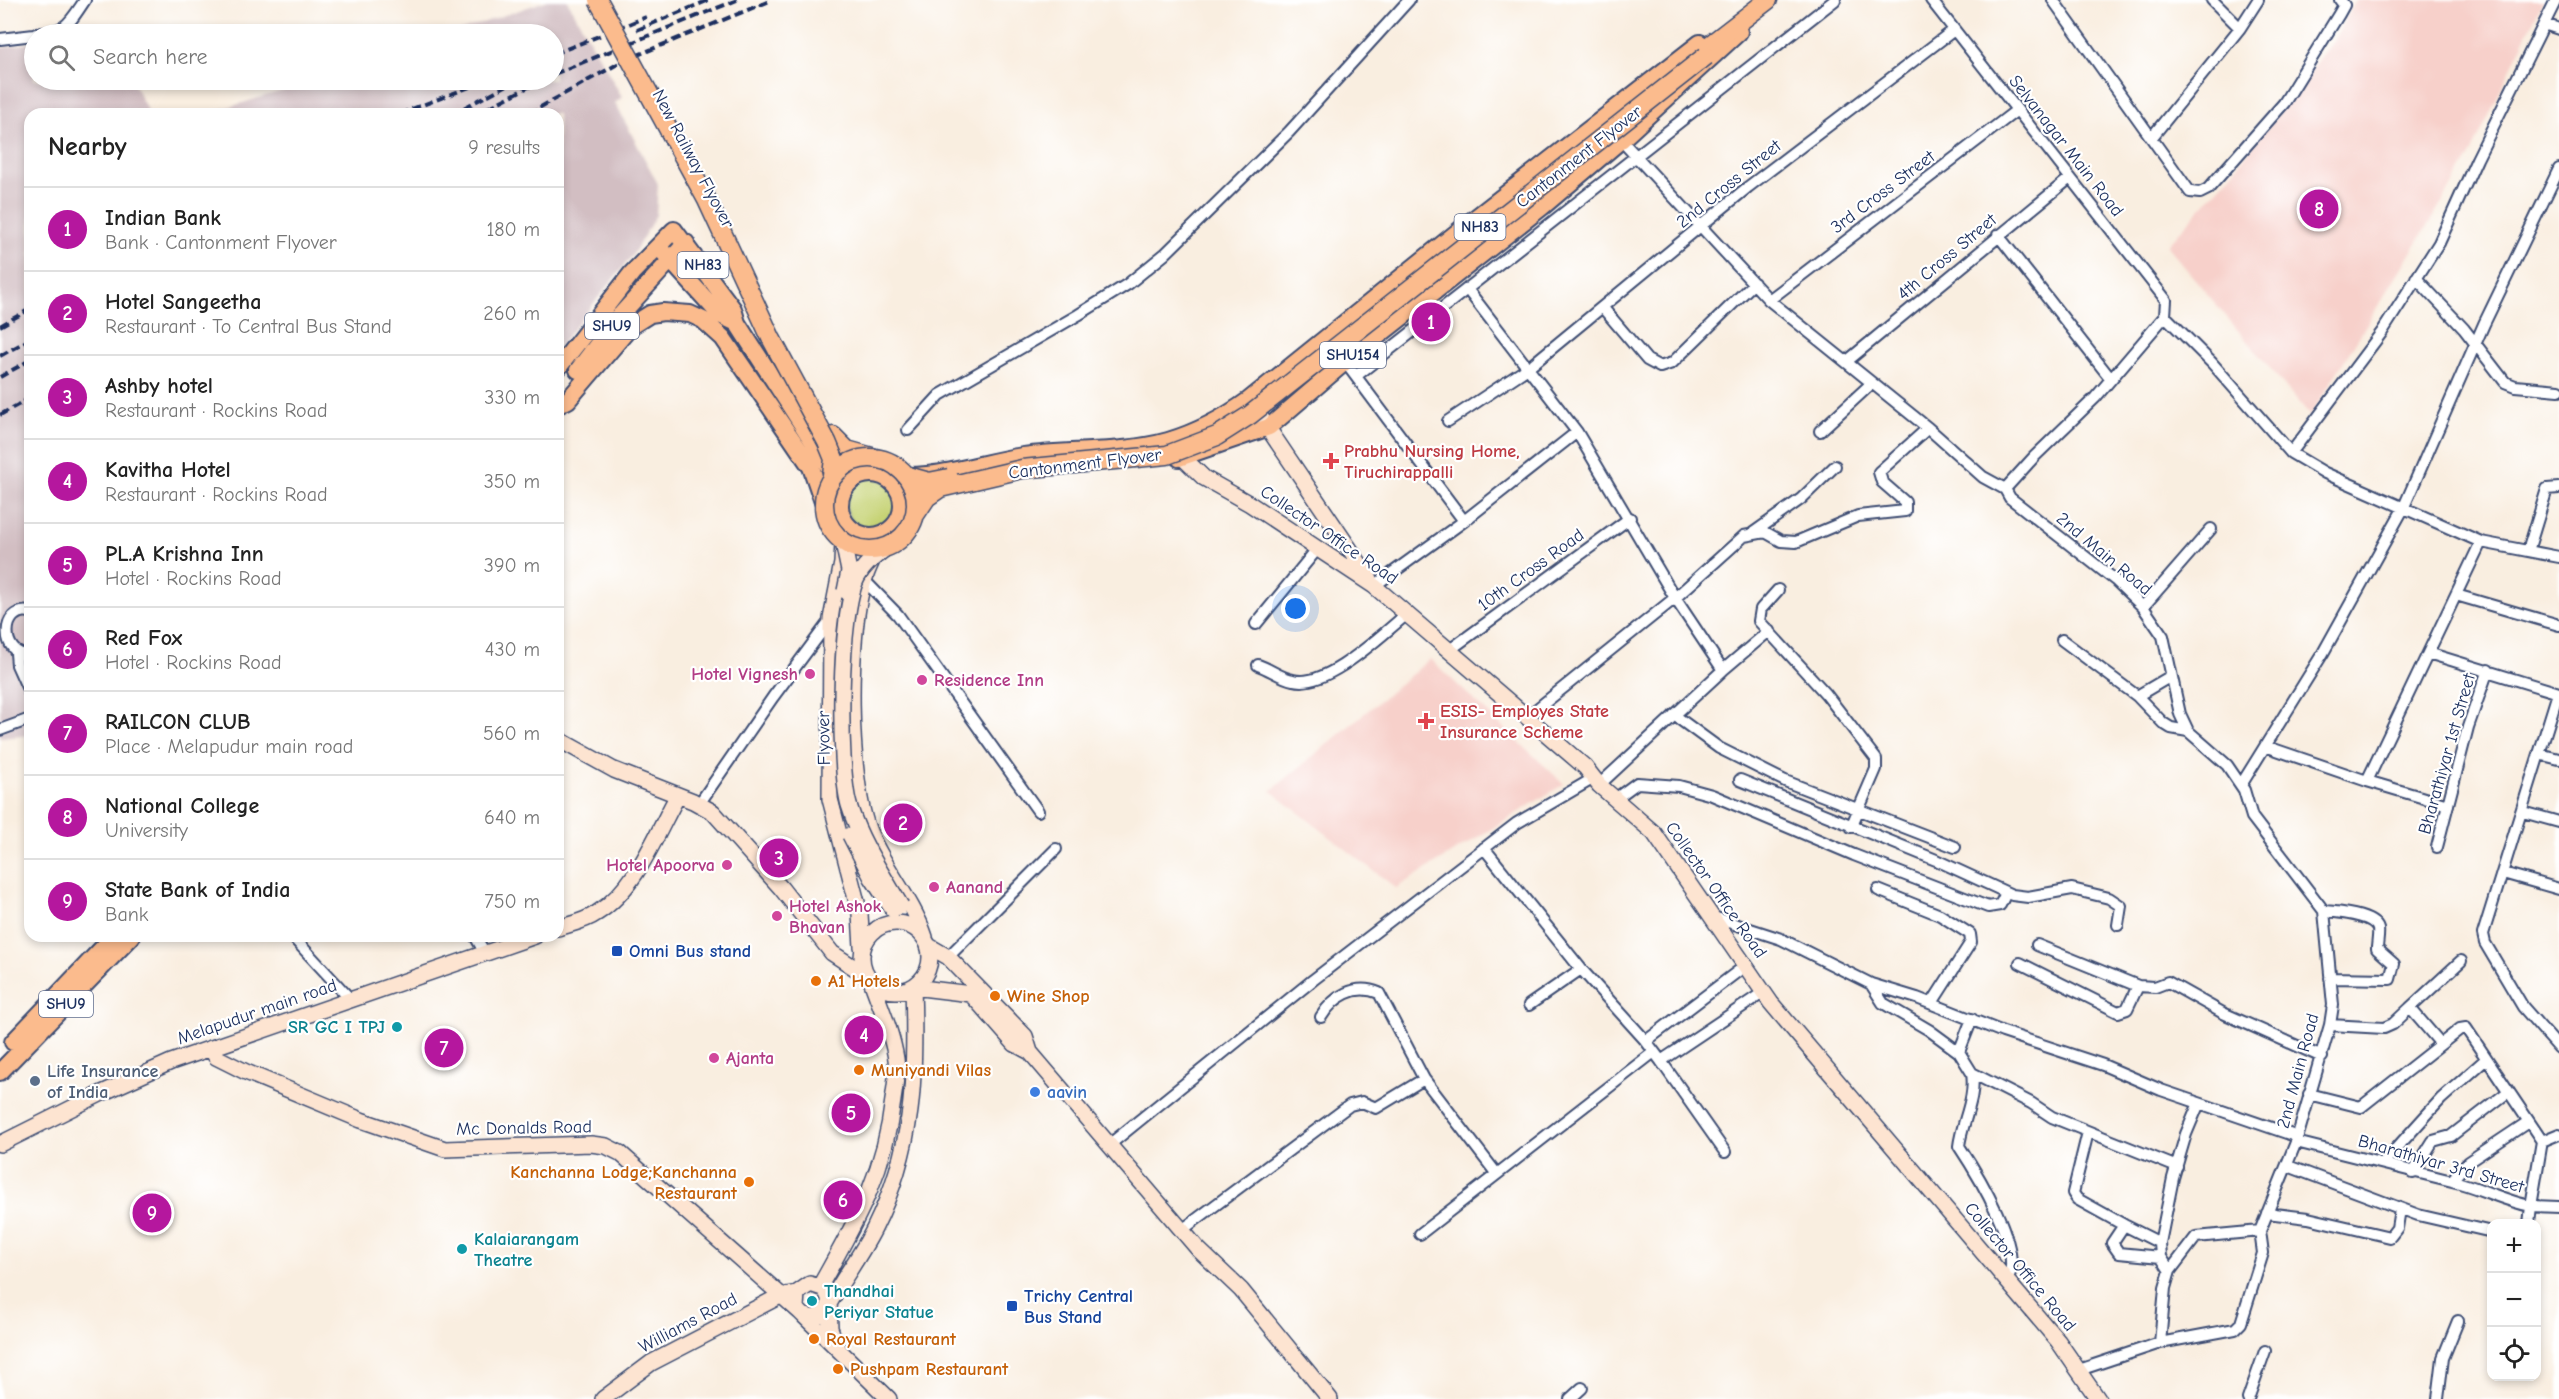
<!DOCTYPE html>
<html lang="en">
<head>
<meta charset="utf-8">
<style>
	body { margin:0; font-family:"Comic Neue",sans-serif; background:#f2f2f2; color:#222 }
	.controls { position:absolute; right:18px; bottom:18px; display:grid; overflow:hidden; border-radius:12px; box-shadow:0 3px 9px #0003 }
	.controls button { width:54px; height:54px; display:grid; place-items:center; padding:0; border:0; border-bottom:2px solid #e0e0e0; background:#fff; color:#222; font:30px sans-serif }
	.you { position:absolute; left:1296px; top:609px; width:21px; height:21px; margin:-15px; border:4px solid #fff; border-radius:50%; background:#1a73e8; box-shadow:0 0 0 9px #1a73e833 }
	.badge { display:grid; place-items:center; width:39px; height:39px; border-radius:50%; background:#b5179e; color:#fff; font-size:20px; font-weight:700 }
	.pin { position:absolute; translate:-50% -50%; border:3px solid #fff; box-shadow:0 2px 6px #0006 }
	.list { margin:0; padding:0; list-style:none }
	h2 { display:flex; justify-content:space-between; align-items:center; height:78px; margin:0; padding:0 24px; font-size:26px }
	h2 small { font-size:20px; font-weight:400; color:#767676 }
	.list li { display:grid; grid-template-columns:39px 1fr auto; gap:18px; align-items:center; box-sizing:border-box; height:84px; padding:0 24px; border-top:2px solid #e0e0e0 }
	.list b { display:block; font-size:22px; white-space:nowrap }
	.list p { margin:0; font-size:20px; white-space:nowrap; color:#767676 }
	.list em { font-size:20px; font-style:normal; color:#767676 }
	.icon { flex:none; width:33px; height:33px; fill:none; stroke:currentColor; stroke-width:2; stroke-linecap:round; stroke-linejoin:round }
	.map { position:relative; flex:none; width:2559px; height:1399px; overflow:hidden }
	.search { position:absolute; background:#fff; box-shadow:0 3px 9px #0003; left:24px; top:24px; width:540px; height:66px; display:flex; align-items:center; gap:15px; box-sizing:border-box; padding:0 21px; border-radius:33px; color:#767676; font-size:22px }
	.panel { position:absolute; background:#fff; box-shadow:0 3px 9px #0003; left:24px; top:108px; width:540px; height:834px; border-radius:18px }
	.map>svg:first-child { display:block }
</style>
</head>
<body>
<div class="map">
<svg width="2559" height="1399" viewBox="0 0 2559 1399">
	<rect width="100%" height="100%" fill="#fff"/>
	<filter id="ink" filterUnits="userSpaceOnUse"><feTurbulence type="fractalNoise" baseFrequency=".0167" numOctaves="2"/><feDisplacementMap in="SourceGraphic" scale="12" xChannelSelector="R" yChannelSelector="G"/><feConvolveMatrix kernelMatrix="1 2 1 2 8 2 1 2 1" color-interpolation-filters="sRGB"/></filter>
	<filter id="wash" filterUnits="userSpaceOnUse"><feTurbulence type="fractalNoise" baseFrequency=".008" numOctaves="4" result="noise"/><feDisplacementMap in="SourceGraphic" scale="24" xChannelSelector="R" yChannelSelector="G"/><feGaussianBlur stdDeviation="1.35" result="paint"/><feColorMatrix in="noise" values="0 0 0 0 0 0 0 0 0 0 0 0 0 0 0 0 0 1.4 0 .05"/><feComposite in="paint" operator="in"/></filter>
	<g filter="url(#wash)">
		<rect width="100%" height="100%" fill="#f9eee0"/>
		<path fill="#f7d0ca" d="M 2356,0 L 2543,0 L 2468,160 L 2310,416 L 2167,246 L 2234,171 L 2335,39 Z
			M 1430,659 L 1564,784 L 1396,888 L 1271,791 Z"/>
		<path fill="#d2bec2" d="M 548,0 L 567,0 L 622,97 L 615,103 L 658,184 L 656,215 L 632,256 L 558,348 L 558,114 L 206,114 L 318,80 L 554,80 L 554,34 L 451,34 Z
			M 34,42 L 34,80 L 132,80 L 149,114 L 30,114 L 30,735 L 0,738 L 0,48 Z"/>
		<path fill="#c6d375" stroke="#70816a" stroke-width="1.5" d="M846 504a26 26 0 1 1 52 0a26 26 0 1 1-52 0Z"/>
	</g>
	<g filter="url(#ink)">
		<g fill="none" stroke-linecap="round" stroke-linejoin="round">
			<defs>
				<path id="street" d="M 1931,0 L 2166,300 L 2165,316
					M 2053,0 L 2190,192 L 2200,193 L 2208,189 L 2284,103 L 2339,14 L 2344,5 L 2340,0
					M 2212,0 L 2240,28 L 2258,0
					M 2544,24 L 2559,29
					M 36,34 C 67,31 68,25 85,0
					M 0,39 L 34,35
					M 2152,137 L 2240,28
					M 1621,140 L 1769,300 L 1928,428 L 1983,477 L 2005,489 L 2010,498 L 2115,580 L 2143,607 L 2163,636 L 2180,714 L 2188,731 L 2227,765 L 2244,790 L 2252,817 L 2324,911 L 2333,1005 L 2330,1025 L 2296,1142 L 2260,1231 L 2196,1237 L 2170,1271 L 2165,1288 L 2160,1343 L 2079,1370
					M 1998,235 L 2111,379
					M 2416,278 L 2464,329 L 2505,382 L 2515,386 L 2559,390
					M 1467,289 L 1577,432 L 1675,598 L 1723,670 L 1599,785
					M 1769,300 L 2017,110
					M 1603,308 L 1647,360 L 1660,367 L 1672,363 L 1754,283
					M 2165,316 L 2212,363 L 2291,453 L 2325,473 L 2481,542 L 2559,557
					M 1345,362 L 1464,521
					M 1846,362 L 2070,178
					M 1356,376 L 1835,0
					M 1448,421 L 1528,368 L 1748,187 L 1954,30
					M 908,430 L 940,395 L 1078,315 L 1128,284 L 1165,254 L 1289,132 L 1409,0
					M 1820,431 L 1872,383
					M 2291,453 L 2382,332 L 2439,243 L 2477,159 L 2556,0
					M 2005,489 L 2034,457 L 2095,398 L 2165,316
					M 1753,533 L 1801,499 L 1835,466
					M 2528,551 L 2547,489 L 2559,488
					M 864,580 L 898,615 L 1038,811
					M 1374,586 L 1464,521 L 1577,432
					M 1778,590 L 1761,609 L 1759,621 L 1826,694 L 1876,759 L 1876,769 L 1851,827
					M 2456,595 L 2559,625
					M 2143,607 L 2211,529
					M 30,612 C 0,606 0,657 30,655
					M 1256,624 L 1318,548
					M 2062,640 L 2137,696 L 2163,723 L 2171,728 L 2188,731
					M 1451,649 L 1630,518
					M 16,653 L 17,665 L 30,694
					M 2428,653 L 2559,693
					M 1258,665 C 1270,669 1281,678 1293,680 C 1327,689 1381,635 1407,614
					M 1723,670 L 1769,631
					M 2558,693 L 2483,934 L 2485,943 L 2523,1007 L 2559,1048
					M 2137,696 L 2171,676
					M 1674,715 L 1719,748 L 1785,781 L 1955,847
					M 1527,717 L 1675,598 L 1744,536 L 1765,532 L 1781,541 L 1796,542 L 1858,516 L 1905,511 L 1905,502 L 1882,482 L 1879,472 L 1928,428
					M 0,730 L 30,719
					M 2265,746 L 2367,781 L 2481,542
					M 2539,754 L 2559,759
					M 1740,780 L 1936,860 L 2012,895 L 2028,897 L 2072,889 L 2109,898 L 2121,906 L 2118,925
					M 2367,781 L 2448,805
					M 2241,785 L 2323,653 L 2403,509 L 2484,324 L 2559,169
					M 1615,799 L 1637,783 L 1679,786 L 1712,795 L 1854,855 L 1988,907 L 2000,905 L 2006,893
					M 699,804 L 773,697 L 831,619
					M 2523,812 L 2559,822
					M 2437,847 L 2468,727 L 2488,670
					M 1484,848 L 1581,969 L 1646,1041 L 1661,1061
					M 2503,873 L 2559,889
					M 1878,890 L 1940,915 L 1970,934 L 1971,942 L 1932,1003
					M 2324,911 C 2337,912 2374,915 2378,929 C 2379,935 2377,943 2377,949 L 2394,964 L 2390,979 L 2330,978
					M 1713,917 L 1781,939 L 1871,984 L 1917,998 L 2003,1032 L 2103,1065 L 2161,1090 L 2199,1103
					M 292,936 L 351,1000
					M 475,936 L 485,953
					M 2037,945 L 2138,986 L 2155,987 L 2168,982 L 2223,1013 L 2322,1057
					M 948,957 L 1056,849
					M 2020,963 L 2118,1012 L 2127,1009 L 2138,986
					M 1871,984 L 1883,1003 L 1929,1030 L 1959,1052 L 1972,1073 L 2031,1103 L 2052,1117 L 2177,1167
					M 1529,1005 L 1581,969
					M 1321,1017 C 1334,996 1355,983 1379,993 L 1424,1079
					M 2330,1025 L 2384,1028 L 2393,1024 L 2410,1008
					M 1646,1041 L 1745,966
					M 2441,1044 L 2410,1008 L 2461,961
					M 1959,1052 L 1972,1019
					M 1972,1073 C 1976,1099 1962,1121 1959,1146 C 1977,1173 2025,1251 2007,1281
					M 2309,1094 L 2361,1107 L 2460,1029 L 2466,1028 L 2542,1141
					M 2088,1132 L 2073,1193 L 2077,1199 L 2124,1225 L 2112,1243 L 2119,1253 L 2161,1257
					M 2296,1142 C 2348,1155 2400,1168 2452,1181 C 2479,1187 2504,1201 2531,1206 L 2542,1141 L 2559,1134
					M 1109,1145 L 1313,980 L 1517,823 L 1594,778
					M 1725,1152 L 1661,1061 L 1764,992
					M 2383,1163 L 2441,1099 L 2485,1060
					M 2288,1166 L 2418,1215 L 2492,1232
					M 2413,1173 L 2433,1141 L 2451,1136 L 2508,1092
					M 2452,1180 L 2468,1162 L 2528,1122
					M 2267,1213 L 2308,1218 L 2390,1237 L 2397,1228 L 2400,1209
					M 2529,1224 L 2531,1206 L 2559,1207
					M 2124,1225 L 2160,1243
					M 1182,1230 L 1350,1105 L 1362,1102 L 1376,1108 L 1424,1079 L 1496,1173
					M 1420,1234 L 1654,1052
					M 2170,1271 L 2161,1257 L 2160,1243 L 2173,1178 L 2186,1134 L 2199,1103 L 2298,1137
					M 2160,1343 L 2235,1329 L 2241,1323 L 2263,1253 L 2260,1231
					M 1570,1399 L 1582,1388
					M 2248,1399 L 2265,1351
					M 2438,1399 L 2443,1358 L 2458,1321"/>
				<path id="secondary" d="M 1251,403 L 1370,579
					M 1175,450 L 1204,478 L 1250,504 L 1374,586 L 1585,767 L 1599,785 L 1654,833 L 1771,1003 L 2058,1341 L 2098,1399
					M 844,519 L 842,563 L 831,619 L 830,799 L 860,914 L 862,947
					M 888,531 C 879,547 869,563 864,581 C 847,635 848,776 868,829 C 883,868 912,898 925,937
					M 558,739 L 614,770 L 693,801 L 713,812 L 781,888 L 832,953 L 867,976
					M862 957a34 34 0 1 1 68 0a34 34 0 1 1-68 0Z
					M 558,928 C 571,924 586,921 597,913 C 637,888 656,834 678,795
					M 929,946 L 948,957 L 1025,1036 L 1030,1052
					M 211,1048 L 216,1057 L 246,1072 L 361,1120 L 445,1149 L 591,1144 L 606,1146 L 620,1153 L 800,1312
					M 0,1144 L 102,1093 L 171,1062 L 535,936
					M 820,1286 C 856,1221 884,1176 893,1100 C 895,1086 898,1072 896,1059 C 892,1032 880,1006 871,980
					M 829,1304 C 843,1278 861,1255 874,1229 C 915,1147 916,1075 913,987 L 971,994 L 1015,1044 L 1030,1052 L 1198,1249 L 1241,1290 L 1330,1399
					M 828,1309 L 815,1318 L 804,1316 L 796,1308 L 797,1293 L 810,1284 L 825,1289 L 829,1298 L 830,1328 L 837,1347
					M 804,1316 L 889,1399
					M 603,1399 L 651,1363 L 780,1296 L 797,1293"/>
				<path id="primary" d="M 663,252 L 720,315 L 737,323
					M 558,368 L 632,273 L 674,230 L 733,309 L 737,323 L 819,451 L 830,469 L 840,507
					M 578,370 L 616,320 L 686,243
					M 558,405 L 568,400 L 631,326 L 650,314 L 663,312 L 690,314 L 703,320 L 723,338 L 811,467 L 823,502
					M 1179,458 L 1269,427 L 1345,362 L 1542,207 L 1621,140 L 1739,32
					M 876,474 C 933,482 968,465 1023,456 C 1071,449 1122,454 1168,441 C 1198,432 1224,418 1249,400 L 1465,226 L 1700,43
					M840 505a31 31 0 1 1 62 0a31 31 0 1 1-62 0Z
					M 896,524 L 923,499
					M 13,1042 L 114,936
					M 0,1072 L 132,936"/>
				<path id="highway" d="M 1689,61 L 1768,0
					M 833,436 L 847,450 L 876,458"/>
			</defs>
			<use href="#street" stroke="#3c4c72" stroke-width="14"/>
			<use href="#secondary" stroke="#3c4c72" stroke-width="18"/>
			<use href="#primary" stroke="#3c4c72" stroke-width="20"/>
			<use href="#highway" stroke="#3c4c72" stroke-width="21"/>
			<use href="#street" stroke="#fff" stroke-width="10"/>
			<use href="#secondary" stroke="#fde4d1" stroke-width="15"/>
			<use href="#primary" stroke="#fbbb8d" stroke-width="16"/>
			<use href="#highway" stroke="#fbbb8d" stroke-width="18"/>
			<path stroke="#1b2f5e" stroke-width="4" stroke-dasharray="9 4.5" stroke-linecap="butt" d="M 637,30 L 709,0
				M 554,54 L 646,17
				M 554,74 L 737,0
				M 399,114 L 488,80
				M 452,114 L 517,80
				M 476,114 L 542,80
				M 528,114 L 623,61 L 772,0
				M 0,326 L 30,309
				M 0,356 L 30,339
				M 0,377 L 30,360
				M 0,415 L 30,398"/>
			<defs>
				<path id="secondary-bridge" d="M 843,542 L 849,571 L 845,591
					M 889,546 C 876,556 864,564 857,578 C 839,613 838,766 849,805 C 860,841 882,874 901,906
					M 850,835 L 872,878 L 893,910"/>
				<path id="highway-bridge" d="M 598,0 L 707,200 L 771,338 L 827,442 L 834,459 L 832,475
					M824 504a46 46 0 1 1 92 0a46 46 0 1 1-92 0Z
					M 907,476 L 929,482 L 949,478
					M 915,515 L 927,497 L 940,488 L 1022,469 L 1167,455 L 1217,436 L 1250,415 L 1706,56"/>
			</defs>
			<use href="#secondary-bridge" stroke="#3c4c72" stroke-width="18" stroke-linecap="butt"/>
			<use href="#highway-bridge" stroke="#3c4c72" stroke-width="21" stroke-linecap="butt"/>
			<use href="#secondary-bridge" stroke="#fde4d1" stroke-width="15"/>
			<use href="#highway-bridge" stroke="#fbbb8d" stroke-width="18"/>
		</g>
	</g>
	<g fill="#e0444e" stroke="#fff" stroke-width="2">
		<path d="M1328 452h6v6h6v6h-6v6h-6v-6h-6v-6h6z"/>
		<path d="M1423 712h6v6h6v6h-6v6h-6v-6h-6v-6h6z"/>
	</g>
	<g fill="#d1479c" stroke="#fff" stroke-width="2">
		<circle cx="810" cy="674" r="6"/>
		<circle cx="922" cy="680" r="6"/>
		<circle cx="727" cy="865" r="6"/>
		<circle cx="934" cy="887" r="6"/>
		<circle cx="777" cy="916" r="6"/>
		<circle cx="714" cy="1058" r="6"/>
	</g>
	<g fill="#1a4fb4" stroke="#fff" stroke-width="2">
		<rect x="611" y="945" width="12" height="12" rx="3"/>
		<rect x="1006" y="1300" width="12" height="12" rx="3"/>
	</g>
	<g fill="#e8710a" stroke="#fff" stroke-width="2">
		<circle cx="816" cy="981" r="6"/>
		<circle cx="995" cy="996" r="6"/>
		<circle cx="859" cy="1070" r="6"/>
		<circle cx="749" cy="1182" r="6"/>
		<circle cx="814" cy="1339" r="6"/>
		<circle cx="838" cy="1369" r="6"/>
	</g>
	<g fill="#0f9aa8" stroke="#fff" stroke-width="2">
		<circle cx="397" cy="1027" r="6"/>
		<circle cx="462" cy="1249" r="6"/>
		<circle cx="812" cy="1301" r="6"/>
	</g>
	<circle fill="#5c6f8a" stroke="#fff" stroke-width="2" cx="35" cy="1081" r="6"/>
	<circle fill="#3f7fe0" stroke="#fff" stroke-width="2" cx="1035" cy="1092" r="6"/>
	<g text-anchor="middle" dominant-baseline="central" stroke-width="4.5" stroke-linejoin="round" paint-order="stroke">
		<g fill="#fff" stroke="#5f6d8e" stroke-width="1.5">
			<rect x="1454.5" y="214" width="51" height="26" rx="4.5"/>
			<rect x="677.5" y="252" width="51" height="26" rx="4.5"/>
			<rect x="585" y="313" width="54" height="26" rx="4.5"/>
			<rect x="1320" y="342" width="66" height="26" rx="4.5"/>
			<rect x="39" y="991" width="54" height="26" rx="4.5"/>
		</g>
		<g font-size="16" font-weight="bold" fill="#1b2f5e">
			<text x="1480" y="227">NH83</text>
			<text x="703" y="265">NH83</text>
			<text x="612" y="326">SHU9</text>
			<text x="1353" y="355">SHU154</text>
			<text x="66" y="1004">SHU9</text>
		</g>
		<g font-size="18" fill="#1b2f5e" stroke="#fff">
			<text transform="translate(2066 146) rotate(52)">Selvanagar Main Road</text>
			<text transform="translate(1579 157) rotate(-38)">Cantonment Flyover</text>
			<text transform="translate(693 159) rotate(62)">New Railway Flyover</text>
			<text transform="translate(1729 184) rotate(-39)">2nd Cross Street</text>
			<text transform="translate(1883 192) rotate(-37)">3rd Cross Street</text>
			<text transform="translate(1947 257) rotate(-40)">4th Cross Street</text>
			<text transform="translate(1085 464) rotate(-7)">Cantonment Flyover</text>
			<text transform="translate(1329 535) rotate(34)">Collector Office Road</text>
			<text transform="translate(2104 554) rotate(40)">2nd Main Road</text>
			<text transform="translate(1531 570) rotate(-36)">10th Cross Road</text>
			<text transform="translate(824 738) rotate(-91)">Flyover</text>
			<text transform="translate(2447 754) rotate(-74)">Bharathiyar 1st Street</text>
			<text transform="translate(1716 890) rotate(55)">Collector Office Road</text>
			<text transform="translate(257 1012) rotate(-19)">Melapudur main road</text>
			<text transform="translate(2298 1071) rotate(-75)">2nd Main Road</text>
			<text transform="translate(524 1128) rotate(-1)">Mc Donalds Road</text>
			<text transform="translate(2441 1164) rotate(16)">Bharathiyar 3rd Street</text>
			<text transform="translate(2020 1267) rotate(50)">Collector Office Road</text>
			<text transform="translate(688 1323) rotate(-28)">Williams Road</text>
		</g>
		<g font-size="18" font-weight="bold" fill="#be3a42" stroke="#fff" text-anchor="start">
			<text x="1344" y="451">Prabhu Nursing Home,<tspan x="1344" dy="21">Tiruchirappalli</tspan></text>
			<text x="1440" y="711">ESIS- Employes State<tspan x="1440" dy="21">Insurance Scheme</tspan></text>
		</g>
		<g font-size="18" font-weight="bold" fill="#b23c85" stroke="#fff" text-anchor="start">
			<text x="798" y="674" text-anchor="end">Hotel Vignesh</text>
			<text x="934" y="680">Residence Inn</text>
			<text x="715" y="865" text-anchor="end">Hotel Apoorva</text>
			<text x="946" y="887">Aanand</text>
			<text x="789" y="906">Hotel Ashok<tspan x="789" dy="21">Bhavan</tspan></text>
			<text x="726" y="1058">Ajanta</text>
		</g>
		<g font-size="18" font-weight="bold" fill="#164399" stroke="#fff" text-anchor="start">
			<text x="629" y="951">Omni Bus stand</text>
			<text x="1024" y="1296">Trichy Central<tspan x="1024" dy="21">Bus Stand</tspan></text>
		</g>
		<g font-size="18" font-weight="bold" fill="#c56008" stroke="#fff" text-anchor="start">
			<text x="828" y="981">A1 Hotels</text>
			<text x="1007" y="996">Wine Shop</text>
			<text x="871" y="1070">Muniyandi Vilas</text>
			<text x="737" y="1172" text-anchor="end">Kanchanna Lodge;Kanchanna<tspan x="737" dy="21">Restaurant</tspan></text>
			<text x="826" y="1339">Royal Restaurant</text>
			<text x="850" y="1369">Pushpam Restaurant</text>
		</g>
		<g font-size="18" font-weight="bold" fill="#0d838f" stroke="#fff" text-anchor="start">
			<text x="385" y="1027" text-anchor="end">SR GC I TPJ</text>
			<text x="474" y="1239">Kalaiarangam<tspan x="474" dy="21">Theatre</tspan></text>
			<text x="824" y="1291">Thandhai<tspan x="824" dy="21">Periyar Statue</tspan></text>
		</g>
		<g font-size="18" font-weight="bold" fill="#4e5e75" stroke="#fff" text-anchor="start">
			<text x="47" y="1071">Life Insurance<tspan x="47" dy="21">of India</tspan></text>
		</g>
		<g font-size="18" font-weight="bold" fill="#366cbe" stroke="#fff" text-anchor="start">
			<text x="1047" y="1092">aavin</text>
		</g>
	</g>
</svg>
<div class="controls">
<button>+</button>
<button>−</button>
<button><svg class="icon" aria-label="locate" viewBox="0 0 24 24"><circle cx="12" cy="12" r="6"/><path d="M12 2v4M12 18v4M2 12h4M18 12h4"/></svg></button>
</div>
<div class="you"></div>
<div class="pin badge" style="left:1431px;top:322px">1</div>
<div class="pin badge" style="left:903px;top:823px">2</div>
<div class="pin badge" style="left:779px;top:858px">3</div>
<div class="pin badge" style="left:864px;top:1035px">4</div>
<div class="pin badge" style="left:851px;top:1113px">5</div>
<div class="pin badge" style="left:843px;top:1200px">6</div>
<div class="pin badge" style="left:444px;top:1048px">7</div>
<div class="pin badge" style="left:2319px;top:209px">8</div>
<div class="pin badge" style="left:152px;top:1213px">9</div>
<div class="search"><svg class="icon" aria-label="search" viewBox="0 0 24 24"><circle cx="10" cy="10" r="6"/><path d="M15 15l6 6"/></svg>Search here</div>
<section class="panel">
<h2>Nearby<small>9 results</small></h2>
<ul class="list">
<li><span class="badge">1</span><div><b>Indian Bank</b><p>Bank · Cantonment Flyover</p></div><em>180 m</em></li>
<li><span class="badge">2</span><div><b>Hotel Sangeetha</b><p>Restaurant · To Central Bus Stand</p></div><em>260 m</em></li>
<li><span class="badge">3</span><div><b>Ashby hotel</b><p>Restaurant · Rockins Road</p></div><em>330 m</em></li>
<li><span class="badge">4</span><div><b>Kavitha Hotel</b><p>Restaurant · Rockins Road</p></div><em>350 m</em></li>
<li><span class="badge">5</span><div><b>PL.A Krishna Inn</b><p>Hotel · Rockins Road</p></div><em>390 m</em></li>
<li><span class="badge">6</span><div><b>Red Fox</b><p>Hotel · Rockins Road</p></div><em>430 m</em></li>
<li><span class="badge">7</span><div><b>RAILCON CLUB</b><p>Place · Melapudur main road</p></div><em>560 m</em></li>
<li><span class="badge">8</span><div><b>National College</b><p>University</p></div><em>640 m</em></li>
<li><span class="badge">9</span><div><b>State Bank of India</b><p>Bank</p></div><em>750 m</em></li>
</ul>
</section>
</div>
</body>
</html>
